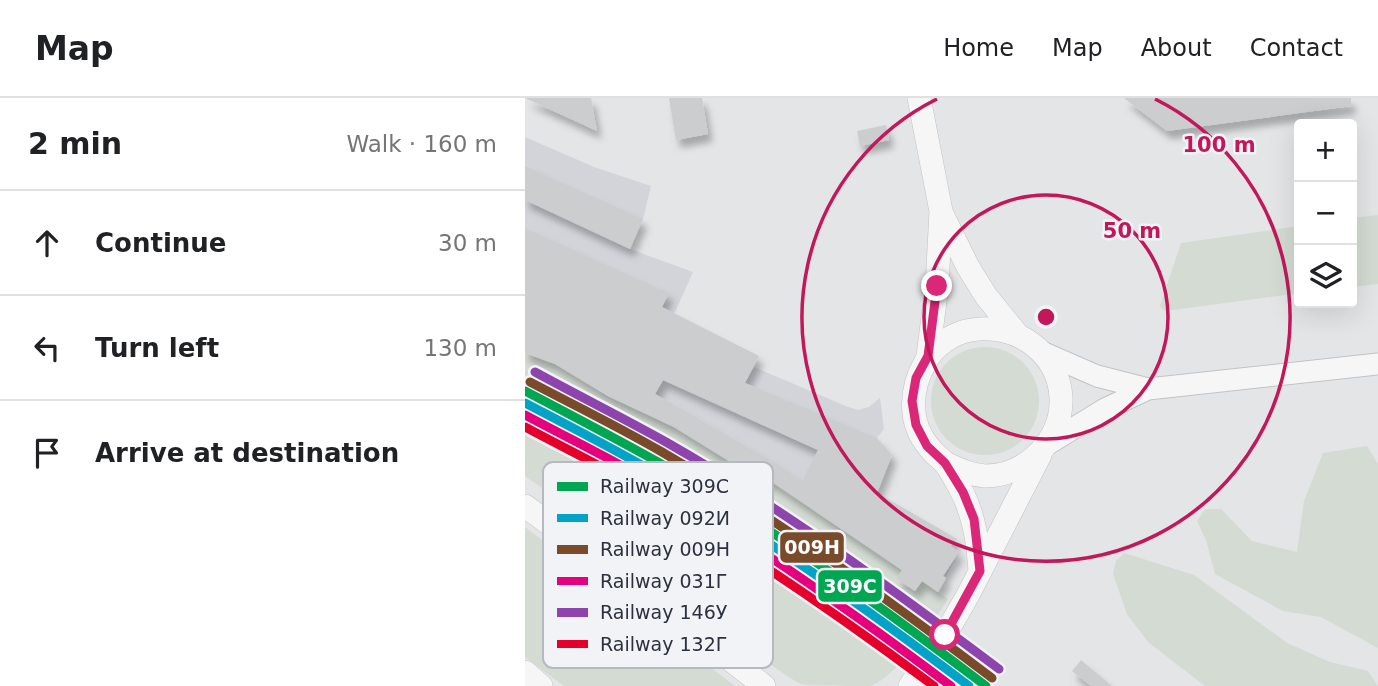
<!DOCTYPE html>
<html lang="en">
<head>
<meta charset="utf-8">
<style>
	body { margin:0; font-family:"DejaVu Sans",sans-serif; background:#f2f2f2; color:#202124 }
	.controls { position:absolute; right:21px; top:21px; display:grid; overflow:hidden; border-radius:7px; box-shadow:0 7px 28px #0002 }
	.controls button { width:63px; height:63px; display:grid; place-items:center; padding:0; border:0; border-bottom:2px solid #e0e0e0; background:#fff; color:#202124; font:35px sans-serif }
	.stop { position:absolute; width:21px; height:21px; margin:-16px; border:5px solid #db2777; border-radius:50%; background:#fff }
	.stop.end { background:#db2777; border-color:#fff; box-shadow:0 2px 7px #0008 }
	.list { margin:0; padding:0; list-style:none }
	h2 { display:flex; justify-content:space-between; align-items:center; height:91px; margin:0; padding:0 28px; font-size:30px }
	h2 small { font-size:23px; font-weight:400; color:#757577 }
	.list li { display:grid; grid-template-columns:46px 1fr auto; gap:21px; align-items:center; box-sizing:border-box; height:105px; padding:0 28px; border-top:2px solid #e0e0e0 }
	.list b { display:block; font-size:26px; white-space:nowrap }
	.list em { font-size:23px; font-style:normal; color:#757577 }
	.icon { flex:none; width:38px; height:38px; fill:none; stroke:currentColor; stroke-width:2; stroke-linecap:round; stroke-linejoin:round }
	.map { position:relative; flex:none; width:853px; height:588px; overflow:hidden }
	header { display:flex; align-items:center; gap:42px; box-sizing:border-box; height:98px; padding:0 35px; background:#fff; border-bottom:2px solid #e0e0e0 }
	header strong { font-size:33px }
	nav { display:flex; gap:38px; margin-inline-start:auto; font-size:24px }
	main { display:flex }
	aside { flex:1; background:#fff }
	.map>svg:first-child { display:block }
</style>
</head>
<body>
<header>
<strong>Map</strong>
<nav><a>Home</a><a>Map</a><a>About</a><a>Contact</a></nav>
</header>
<main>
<aside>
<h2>2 min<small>Walk · 160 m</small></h2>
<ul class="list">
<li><svg class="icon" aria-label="ahead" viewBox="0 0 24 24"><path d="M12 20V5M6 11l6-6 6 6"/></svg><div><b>Continue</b></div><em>30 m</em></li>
<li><svg class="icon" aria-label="left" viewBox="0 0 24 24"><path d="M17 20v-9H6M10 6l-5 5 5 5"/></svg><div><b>Turn left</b></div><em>130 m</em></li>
<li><svg class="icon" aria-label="arrive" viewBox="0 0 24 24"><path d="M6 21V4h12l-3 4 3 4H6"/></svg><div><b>Arrive at destination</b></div></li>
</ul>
</aside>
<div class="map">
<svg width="853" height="588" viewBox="0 0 853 588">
	<defs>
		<filter id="shadow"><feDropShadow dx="4.5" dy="8" stdDeviation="3.5" flood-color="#0004"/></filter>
	</defs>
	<rect width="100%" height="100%" fill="#e3e5e7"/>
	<path fill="#d2d4da" d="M 0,39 L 69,69 L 126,88 L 118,121 L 105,151 L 168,174 L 143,230 L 227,272 L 229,269 L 323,309 L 333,312 L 344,309 L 355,300 L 359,331 L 352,340 L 337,386 L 432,441 L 427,448 L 434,454 L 413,494 L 397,484 L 390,493 L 372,481 L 377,472 L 149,329 L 0,255 Z"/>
	<path fill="#d3dbd3" d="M 853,117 L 853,186 L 827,189 L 827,120 Z
		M 774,128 L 774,195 L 640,213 L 635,208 L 656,145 Z
		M406 303a54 54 0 1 1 108 0a54 54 0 1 1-108 0Z
		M 0,255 L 30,266 L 83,298 L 149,329 L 240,386 L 244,382 L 377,472 L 372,481 L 390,493 L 397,483 L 423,501 C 410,523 370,581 345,588 C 340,588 281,588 276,586 C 238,567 200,522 165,495 C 112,454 55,417 0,378 Z
		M 842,348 L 853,366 L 853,550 L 796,519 L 758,513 L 690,476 L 681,442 L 672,423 L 680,411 L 696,411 L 727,443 L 772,454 L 779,403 L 798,355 Z
		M 0,429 L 210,588 L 39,588 L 0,559 Z
		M 599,455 L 669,477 L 762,545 L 805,564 L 843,573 L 853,588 L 680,588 L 623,544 L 602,516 L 588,476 L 591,463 Z"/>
	<path fill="#cbcdcf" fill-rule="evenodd" filter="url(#shadow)" d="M 0,0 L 66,0 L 72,33 Z
		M 144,0 L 177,0 L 183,36 L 151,42 Z
		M 599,0 L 826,0 L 826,8 L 642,33 Z
		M 361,27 L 364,42 L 335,48 L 332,33 Z
		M 0,68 L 118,121 L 105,151 L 0,102 Z
		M 0,130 L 144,195 L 137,209 L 234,258 L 220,285 L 352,340 L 367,357 L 352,395 L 432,441 L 426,448 L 434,454 L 418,478 L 421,480 L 413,494 L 397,483 L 390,493 L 372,481 L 377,472 L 244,382 L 241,386 L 149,329 L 83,298 L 30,266 L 0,255 ZM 138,282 L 293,352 L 277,383 L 252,366 L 130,296 Z
		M 556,562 L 587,588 L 566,588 L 547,573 Z"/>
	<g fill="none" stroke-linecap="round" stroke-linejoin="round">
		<defs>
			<path id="secondary" d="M 517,254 L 572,278 L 623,291 L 853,266
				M 523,346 L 580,311 L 623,291"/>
			<path id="primary" d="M 394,0 L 416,113 L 412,188 L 403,258
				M 417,116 L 443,169 L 461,198 L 491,235
				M 420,365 C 432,371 445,377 460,378 C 502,378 538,341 536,299 C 533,253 489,224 446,232 C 428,235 408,248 400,265 C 385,291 383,325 404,349 C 408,355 414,359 419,364 C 426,373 433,386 438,396 C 450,421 453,446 455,473
				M 0,408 L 137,508 L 239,588
				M 0,574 L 16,588
				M 385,588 L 420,537 L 443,497 L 515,357"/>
		</defs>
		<use href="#secondary" stroke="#c1c3c5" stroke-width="23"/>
		<use href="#primary" stroke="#c0c2c4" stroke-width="24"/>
		<use href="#secondary" stroke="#f6f6f6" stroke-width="21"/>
		<use href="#primary" stroke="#f6f6f6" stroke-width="23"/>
		<defs>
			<path id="rail-1" d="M 0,293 C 44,316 88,339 131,363 C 247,429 355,508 461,588"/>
			<path id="rail-2" d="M 0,305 C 42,327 85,349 127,373 C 237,436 342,511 444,588"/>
			<path id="rail-3" d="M 5,284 C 49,307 94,329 137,354 C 252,421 361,500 467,580"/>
			<path id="rail-4" d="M 0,317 C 41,339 82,359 122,382 C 228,444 329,515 426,588"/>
			<path id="rail-5" d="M 10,274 C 54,298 98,320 141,344 C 257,410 367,491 474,571"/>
			<path id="rail-6" d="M 0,329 C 39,350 79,369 117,392 C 218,451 315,518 409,588"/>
		</defs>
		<use href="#rail-1" stroke="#f1f3f6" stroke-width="14"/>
		<use href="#rail-2" stroke="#f1f3f6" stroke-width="14"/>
		<use href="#rail-3" stroke="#f1f3f6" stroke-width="14"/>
		<use href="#rail-4" stroke="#f1f3f6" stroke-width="14"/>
		<use href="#rail-5" stroke="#f1f3f6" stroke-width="14"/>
		<use href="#rail-6" stroke="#f1f3f6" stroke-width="14"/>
		<use href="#rail-1" stroke="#00a651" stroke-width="9"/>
		<use href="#rail-2" stroke="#02a3c7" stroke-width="9"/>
		<use href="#rail-3" stroke="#7a4b2a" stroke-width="9"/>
		<use href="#rail-4" stroke="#e5007d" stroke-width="9"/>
		<use href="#rail-5" stroke="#8e44ad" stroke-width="9"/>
		<use href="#rail-6" stroke="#e4002b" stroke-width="9"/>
	</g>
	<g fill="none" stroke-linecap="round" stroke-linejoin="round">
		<path stroke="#db2777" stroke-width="9" d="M 412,188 L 403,258 L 391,280 L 387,303 L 391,327 L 402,348 L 420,365 L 438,394 L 449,421 L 455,473 L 420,537"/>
	</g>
	<g fill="none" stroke="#c2185b" stroke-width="3.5">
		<circle cx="521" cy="219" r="122"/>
		<path d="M630 1A244 244 0 1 1 412 1"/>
	</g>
	<rect x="18" y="364" width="230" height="206" rx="10" fill="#f1f3f6" stroke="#b6b9bf" stroke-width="2"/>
	<rect x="32" y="384" width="31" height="9" fill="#00a651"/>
	<rect x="32" y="416" width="31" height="8" fill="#02a3c7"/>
	<rect x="32" y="447" width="31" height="9" fill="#7a4b2a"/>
	<rect x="32" y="479" width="31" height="8" fill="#e5007d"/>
	<rect x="32" y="510" width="31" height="9" fill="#8e44ad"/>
	<rect x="32" y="542" width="31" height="8" fill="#e4002b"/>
	<g font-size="19" fill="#2b313f">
		<text x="75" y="395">Railway 309С</text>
		<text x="75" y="427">Railway 092И</text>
		<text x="75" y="458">Railway 009Н</text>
		<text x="75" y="490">Railway 031Г</text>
		<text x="75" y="521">Railway 146У</text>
		<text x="75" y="553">Railway 132Г</text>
	</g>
	<circle cx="521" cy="219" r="10" fill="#c2185b" stroke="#f1f3f6" stroke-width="3.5"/>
	<g font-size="21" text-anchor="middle" font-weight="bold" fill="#c2185b" stroke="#f1f3f6" stroke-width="5" stroke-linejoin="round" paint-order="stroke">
		<text x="694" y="54">100 m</text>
		<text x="607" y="140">50 m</text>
	</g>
	<g stroke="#f1f3f6" stroke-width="2.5">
		<rect x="254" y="433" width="66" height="33" rx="7" fill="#7a4b2a"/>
		<rect x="292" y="471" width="66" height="34" rx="7" fill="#00a651"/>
	</g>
	<g font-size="19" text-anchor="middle" font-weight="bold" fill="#fff">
		<text x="287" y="456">009Н</text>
		<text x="325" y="495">309С</text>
	</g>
</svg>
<div class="controls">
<button>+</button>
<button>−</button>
<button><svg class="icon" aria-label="layers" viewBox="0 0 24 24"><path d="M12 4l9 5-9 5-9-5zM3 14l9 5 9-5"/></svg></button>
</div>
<div class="stop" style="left:420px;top:537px"></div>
<div class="stop end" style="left:412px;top:188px"></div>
</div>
</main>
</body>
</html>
